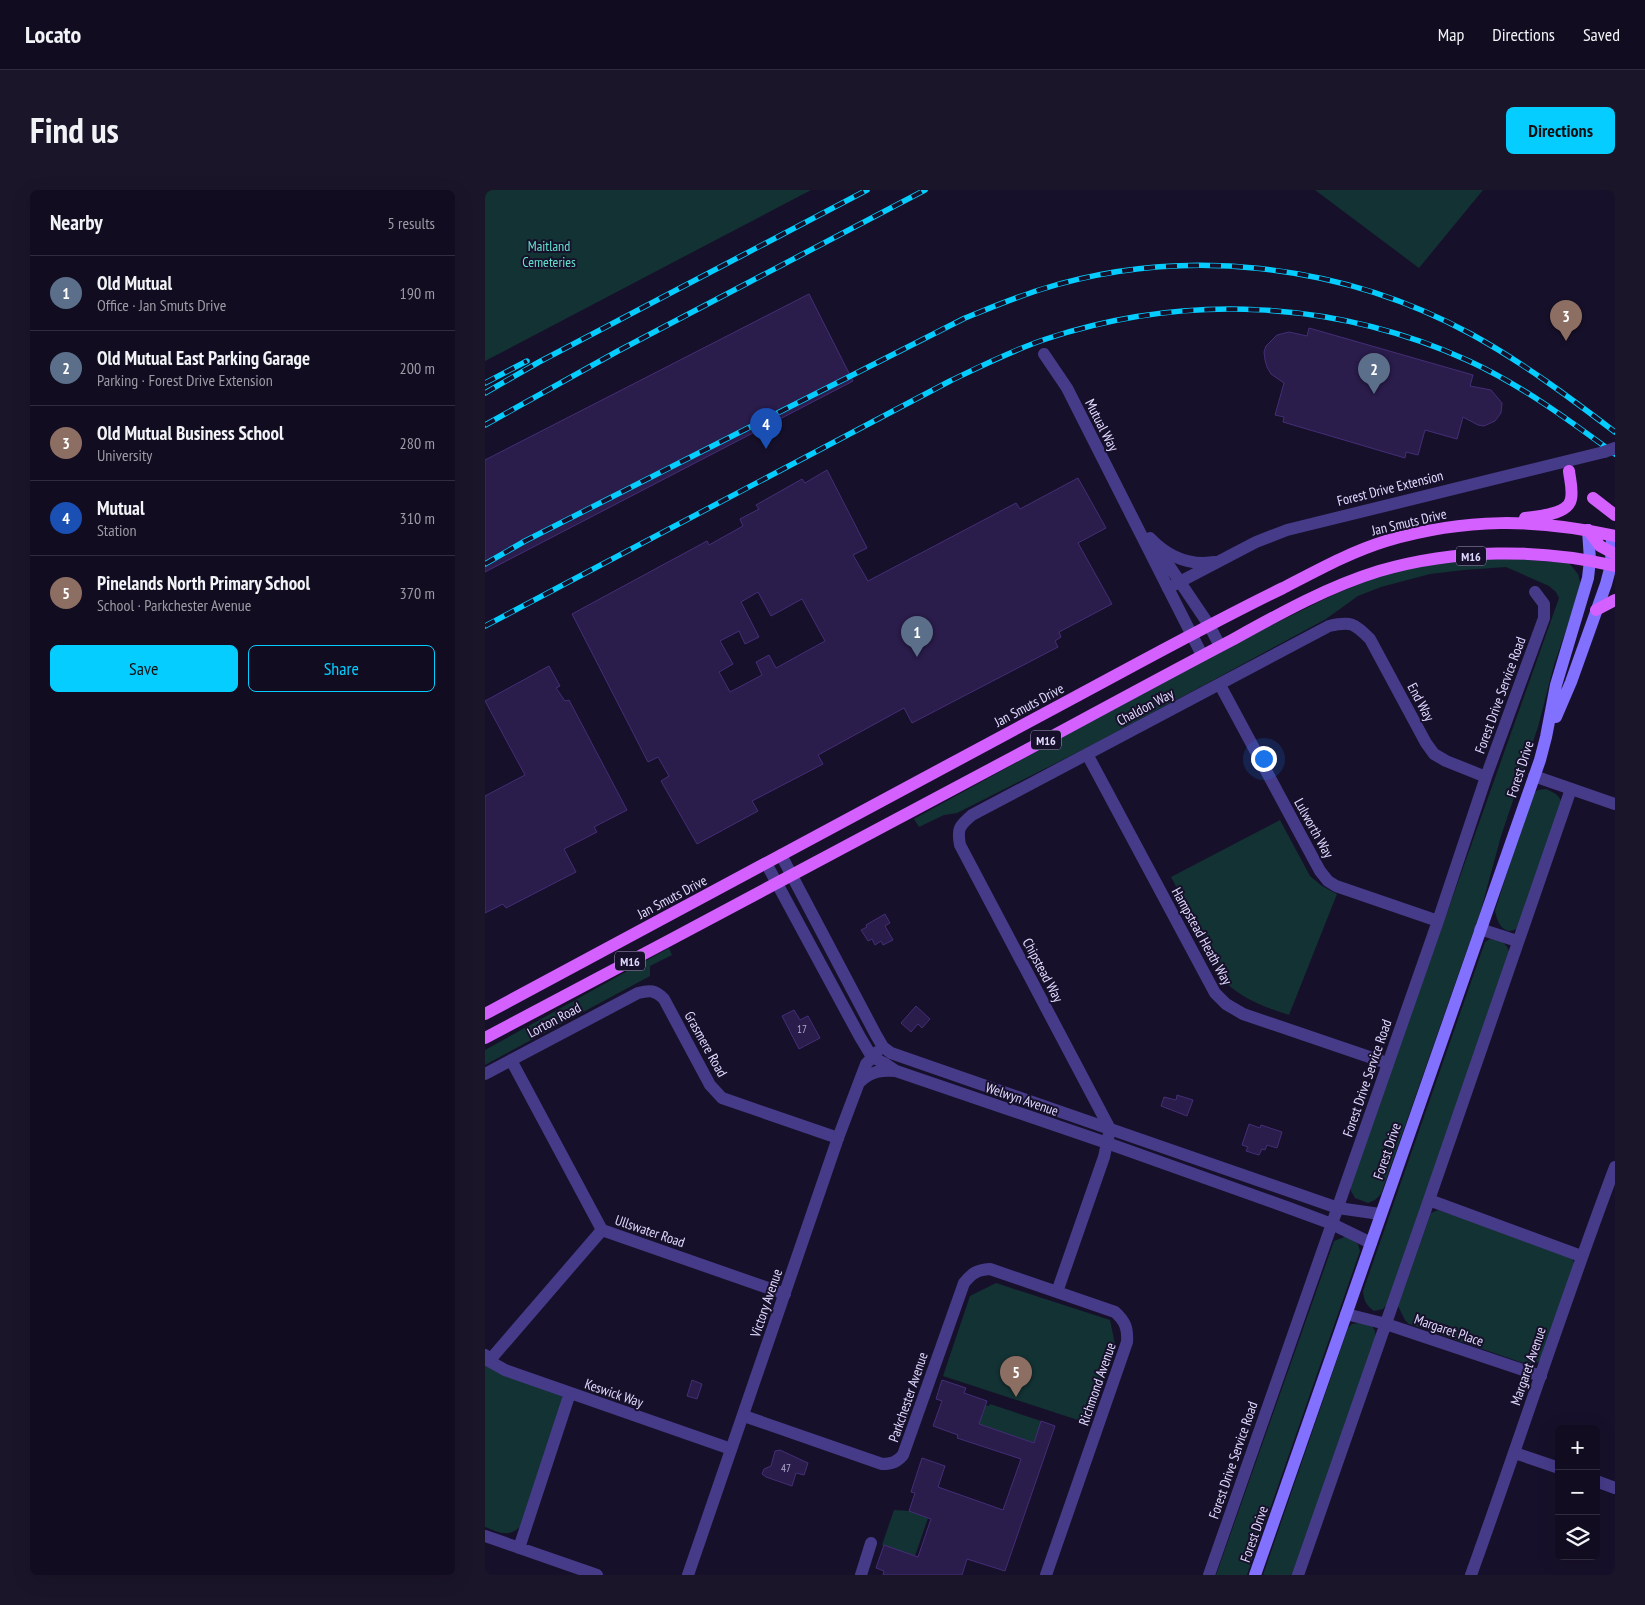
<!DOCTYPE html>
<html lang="en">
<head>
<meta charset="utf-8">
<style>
	body { margin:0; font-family:"PT Sans Narrow",sans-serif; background:#1a1529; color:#f1f3f6 }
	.controls { position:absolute; right:15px; bottom:15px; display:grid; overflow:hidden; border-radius:8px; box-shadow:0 5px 20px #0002 }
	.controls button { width:45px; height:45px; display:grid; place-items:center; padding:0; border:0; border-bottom:1px solid #302c3e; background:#110c20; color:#f1f3f6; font:25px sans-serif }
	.you { position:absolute; left:778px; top:568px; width:18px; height:18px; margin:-12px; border:4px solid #fff; border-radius:50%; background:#1a73e8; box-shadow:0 0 0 8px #1a73e833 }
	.badge { display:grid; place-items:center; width:32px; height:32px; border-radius:50%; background:#05cdff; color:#fff; font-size:16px; font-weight:700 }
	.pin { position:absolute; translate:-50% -41px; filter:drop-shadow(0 1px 2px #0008) }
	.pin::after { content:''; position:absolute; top:26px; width:18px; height:15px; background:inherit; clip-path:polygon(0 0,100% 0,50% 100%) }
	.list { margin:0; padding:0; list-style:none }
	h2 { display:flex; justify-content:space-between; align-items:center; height:65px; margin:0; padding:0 20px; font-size:21px }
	h2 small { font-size:16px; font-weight:400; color:#9c9ba5 }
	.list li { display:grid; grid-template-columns:32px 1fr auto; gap:15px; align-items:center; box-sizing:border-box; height:75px; padding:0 20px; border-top:1px solid #302c3e }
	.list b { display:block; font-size:19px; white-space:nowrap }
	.list p { margin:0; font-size:16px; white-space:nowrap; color:#9c9ba5 }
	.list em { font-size:16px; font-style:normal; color:#9c9ba5 }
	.actions { display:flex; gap:10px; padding:15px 20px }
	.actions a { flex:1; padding:11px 0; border:1px solid #05cdff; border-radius:8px; text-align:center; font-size:18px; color:#05cdff }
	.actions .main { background:#05cdff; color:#111 }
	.icon { flex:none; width:28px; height:28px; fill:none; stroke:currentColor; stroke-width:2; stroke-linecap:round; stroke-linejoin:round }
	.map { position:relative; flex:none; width:1130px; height:1385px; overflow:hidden; border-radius:8px }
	header { display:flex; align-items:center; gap:30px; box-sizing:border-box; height:70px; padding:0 25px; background:#110c20; border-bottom:1px solid #302c3e }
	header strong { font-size:24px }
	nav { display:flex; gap:28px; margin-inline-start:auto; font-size:18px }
	.intro { display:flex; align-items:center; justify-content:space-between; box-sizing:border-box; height:120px; padding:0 30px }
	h1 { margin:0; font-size:35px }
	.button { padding:12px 22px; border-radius:8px; background:#05cdff; color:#111; font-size:18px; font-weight:700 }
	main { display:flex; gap:30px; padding:0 30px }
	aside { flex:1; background:#110c20; border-radius:8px; box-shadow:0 5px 20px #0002 }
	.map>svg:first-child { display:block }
</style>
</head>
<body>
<header>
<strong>Locato</strong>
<nav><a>Map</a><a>Directions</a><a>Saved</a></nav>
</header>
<div class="intro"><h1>Find us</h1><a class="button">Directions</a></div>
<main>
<aside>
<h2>Nearby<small>5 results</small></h2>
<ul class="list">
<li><span class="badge" style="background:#5c6f8a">1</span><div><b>Old Mutual</b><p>Office · Jan Smuts Drive</p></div><em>190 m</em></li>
<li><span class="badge" style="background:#5c6f8a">2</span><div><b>Old Mutual East Parking Garage</b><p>Parking · Forest Drive Extension</p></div><em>200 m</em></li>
<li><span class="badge" style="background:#8d6e63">3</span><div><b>Old Mutual Business School</b><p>University</p></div><em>280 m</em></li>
<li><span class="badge" style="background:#1a4fb4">4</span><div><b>Mutual</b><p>Station</p></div><em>310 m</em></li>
<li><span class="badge" style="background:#8d6e63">5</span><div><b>Pinelands North Primary School</b><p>School · Parkchester Avenue</p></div><em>370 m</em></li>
</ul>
<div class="actions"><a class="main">Save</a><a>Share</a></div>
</aside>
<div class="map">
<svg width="1130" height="1385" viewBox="0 0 1130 1385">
	<rect width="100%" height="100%" fill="#17102a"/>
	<path fill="#133234" d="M 0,0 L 326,0 L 0,171 Z
		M 830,0 L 998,0 L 934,78 Z
		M 1003,367 L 1084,373 L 1093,384 L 1096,396 L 1069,475 L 1053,537 L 1016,646 L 996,720 L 896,1004 L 890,1010 L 883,1013 L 870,1008 L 866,1001 L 866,993 L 1074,408 L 1071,402 L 1064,396 L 1021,377 L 979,380 L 945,384 L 896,397 L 873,406 L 841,429 L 734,487 L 603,557 L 472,623 L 459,625 L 434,637 L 429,629 L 730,463 L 848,405 L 896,385 L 955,370 Z
		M 1061,599 C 1070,603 1075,605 1077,615 L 1036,736 C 1021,748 1013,736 1010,721 L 1047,604 L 1053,600 Z
		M 795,630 L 825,686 L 837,696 L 852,704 L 804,825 C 780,817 762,811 742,794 L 686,687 Z
		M 1005,749 C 1017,751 1022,752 1025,765 L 903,1113 L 898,1119 L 889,1121 C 881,1115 879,1111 878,1101 L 1000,752 Z
		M 184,758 L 187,765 L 165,776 L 165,786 L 0,875 L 0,860 Z
		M 953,1020 L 1087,1065 L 1090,1078 L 1056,1171 L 1049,1174 L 1041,1174 L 924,1134 L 920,1130 L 913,1116 L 946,1023 Z
		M 862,1046 L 873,1054 L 875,1061 L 762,1385 L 731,1385 L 849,1051 Z
		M 511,1093 L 625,1130 L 630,1154 L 602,1233 L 458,1186 L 485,1106 Z
		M 874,1133 L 887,1136 L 890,1141 L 891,1149 L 809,1385 L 778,1385 L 863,1138 L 867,1134 Z
		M 0,1169 L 77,1206 L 77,1212 L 35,1337 C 22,1348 14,1342 0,1337 Z
		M 505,1214 L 556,1231 L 549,1253 L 494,1234 L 500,1215 L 504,1216 Z
		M 409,1320 L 424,1321 L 443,1328 L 430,1366 L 397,1355 Z"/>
	<path fill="#2a1c4b" stroke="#442e77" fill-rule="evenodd" d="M 324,104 L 368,191 L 0,382 L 0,270 Z
		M 824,138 L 988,185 L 985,196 L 1006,200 L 1017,213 L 1016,223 L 1010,231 L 999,236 L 993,235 L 978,227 L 972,249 L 940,240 L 933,265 L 921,262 L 920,268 L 798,232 L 799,227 L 790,225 L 799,193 L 786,184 L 782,177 L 780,170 L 779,162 L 781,156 L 792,145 L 804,142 L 822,146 Z
		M 342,280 L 382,358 L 368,365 L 383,391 L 531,313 L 535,319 L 593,288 L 621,338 L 593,353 L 627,414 L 574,442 L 576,447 L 570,451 L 573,457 L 427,533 L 419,518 L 333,565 L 338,574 L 267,611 L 273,621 L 212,654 L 176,591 L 184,586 L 173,567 L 163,572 L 87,424 L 222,351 L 224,355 L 258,336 L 255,329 L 274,319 L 271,315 L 317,289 L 320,293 ZM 273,402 L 286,426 L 317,409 L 340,451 L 291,478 L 284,465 L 271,472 L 277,485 L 245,502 L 234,482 L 248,474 L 235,451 L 254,441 L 260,454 L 274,447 L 256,412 Z
		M 64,476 L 75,496 L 71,498 L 80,511 L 84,510 L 142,620 L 109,637 L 112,642 L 79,659 L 91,682 L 21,718 L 18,714 L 0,723 L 0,606 L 40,585 L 0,511 Z
		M 400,724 L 405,733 L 400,736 L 408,750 L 398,755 L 396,751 L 390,755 L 387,749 L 383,751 L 376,740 L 382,737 L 381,735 Z
		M 431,816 L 445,829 L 437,838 L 433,834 L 426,842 L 416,833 Z
		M 309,820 L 315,830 L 323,826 L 335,848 L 314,859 L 297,826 Z
		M 692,905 L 708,910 L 702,926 L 676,916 L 679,907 L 691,910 Z
		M 764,934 L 775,938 L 776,935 L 797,942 L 792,958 L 782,955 L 780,960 L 777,959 L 774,965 L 761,961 L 763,957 L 757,955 Z
		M 207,1190 L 217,1194 L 212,1209 L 202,1206 Z
		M 457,1190 L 481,1198 L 479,1203 L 502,1211 L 494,1234 L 549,1253 L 556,1231 L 570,1236 L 520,1381 L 482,1369 L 477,1385 L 398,1385 L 399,1381 L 391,1378 L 399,1355 L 433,1367 L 446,1329 L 424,1321 L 430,1303 L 426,1302 L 437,1268 L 460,1276 L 453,1297 L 518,1320 L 536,1269 L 472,1248 L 473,1245 L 448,1236 L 457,1211 L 451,1209 Z
		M 295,1260 L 323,1273 L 319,1285 L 311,1283 L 307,1296 L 281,1287 L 277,1284 L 279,1279 L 286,1276 L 290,1261 Z"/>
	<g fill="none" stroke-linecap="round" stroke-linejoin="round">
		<path stroke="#463b89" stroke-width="12" d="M 559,164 L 582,198 L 683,398
			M 669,353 L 695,392
			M 735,495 L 835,681 L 843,691 L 851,696 L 953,731
			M 602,564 L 730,803 L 741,814 L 758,824 L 902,873
			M 995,739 L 1032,751
			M 26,870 L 117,1040 L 300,1104
			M 0,884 L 153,803 C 165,800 170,800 179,809 L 225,895 L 237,908 L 353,948
			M 944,1010 L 1096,1066
			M 572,1102 L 619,967 L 625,939 L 475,655 C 472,639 474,636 487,625 L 844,436 C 866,431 869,433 885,449 L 941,553 L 949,564 L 961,571 L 1001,587
			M 861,1124 L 901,1134 L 1056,1186
			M 0,1165 L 4,1171 L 20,1180 L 246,1259
			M 4,1171 L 117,1040
			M 259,1226 L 397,1274 C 407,1274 412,1272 418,1265 L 479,1093 C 487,1083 492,1080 505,1079 L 630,1122 C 640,1131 643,1138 642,1152 L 561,1385
			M 1030,1263 L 1074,1278
			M 1111,1291 L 1130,1298
			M 0,1346 L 112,1385
			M 34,1358 L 85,1203
			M 376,1385 L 386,1353
			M 724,1385 L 953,731 L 1001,587 L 1059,428 L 1059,414 L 1050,402
			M 813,1385 L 944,1010 L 1086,599
			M 986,1385 C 1035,1249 1079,1112 1130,977"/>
		<path stroke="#463b89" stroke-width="12" d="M 665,348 C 682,366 704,376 730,372
			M 695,392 L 724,435 L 735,456
			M 717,465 L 683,398 L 771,352 L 802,340 L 1119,262
			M 1049,586 L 1130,614
			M 296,665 L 391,845 L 398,857 L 406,863 L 853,1018 L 895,1024
			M 281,673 L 375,847 L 387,867 L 399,873 L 411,881 L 622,953 L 804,1018 L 847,1034 L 886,1053
			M 376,891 C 386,881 397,880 411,881
			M 203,1385 L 353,948 L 381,874 L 392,862"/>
		<path stroke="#8270ff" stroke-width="12" d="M 1071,527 L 1086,492 L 1121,394 L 1126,375 L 1127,346
			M 770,1385 L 1055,570 L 1061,547 L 1071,495 L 1103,388 L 1105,370 L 1103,340"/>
		<path stroke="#d360ff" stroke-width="12" d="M 1108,308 L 1130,325
			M 1040,328 C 1052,326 1083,325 1086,309 C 1088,300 1085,290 1084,281
			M 1103,340 L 1115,356 L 1130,364
			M 1111,420 L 1130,410
			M 0,824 C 198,718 395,612 592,506 C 661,469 728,432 798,398 C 831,381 865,362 901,351 C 980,328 1050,328 1130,346
			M 0,848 C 188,748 377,649 564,548 C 625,515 686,482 747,450 C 794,424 842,397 894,381 C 970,359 1053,358 1130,376"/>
		<defs>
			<path id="rail" d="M 0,193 L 42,171
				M 0,203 L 54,172 L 382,0
				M 0,235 L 133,161 L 440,0
				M 0,374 L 40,351 L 480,128 C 505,118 529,108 554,100 C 697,55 856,73 986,144 C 1037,172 1084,207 1130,242
				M 0,436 L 465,191 C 496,176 528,160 561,149 C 700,103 851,110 984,171 C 1036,195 1084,230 1130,264"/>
		</defs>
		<use href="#rail" stroke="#05cdff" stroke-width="5.5"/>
		<use href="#rail" stroke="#17102a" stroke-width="4" stroke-dasharray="11" stroke-linecap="butt"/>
		<path stroke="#463b89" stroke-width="12" d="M 1119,262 L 1130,258"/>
	</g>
	<g text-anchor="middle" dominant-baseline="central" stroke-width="4" stroke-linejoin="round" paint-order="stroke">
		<g font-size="11" fill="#b3aad2">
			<text x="317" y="839">17</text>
			<text x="301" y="1278">47</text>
		</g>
		<g fill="#17102a" stroke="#a49dbf" stroke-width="1">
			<rect x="971" y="356.5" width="30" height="19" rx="4"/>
			<rect x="546" y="540.5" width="30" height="19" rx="4"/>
			<rect x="130" y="761.5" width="30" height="19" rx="4"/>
		</g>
		<g font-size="12" font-weight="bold" fill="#e1d9ff">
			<text x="986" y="366">M16</text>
			<text x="561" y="550">M16</text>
			<text x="145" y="771">M16</text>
		</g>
		<g font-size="14" fill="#63e1ce" stroke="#17102a">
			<text x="64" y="56">Maitland<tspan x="64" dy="16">Cemeteries</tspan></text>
		</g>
		<g font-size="14" fill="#e1d9ff" stroke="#17102a">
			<text transform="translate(617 235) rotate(63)">Mutual Way</text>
			<text transform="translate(905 298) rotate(-14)">Forest Drive Extension</text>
			<text transform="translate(924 332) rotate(-13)">Jan Smuts Drive</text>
			<text transform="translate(1015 505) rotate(-70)">Forest Drive Service Road</text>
			<text transform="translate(936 512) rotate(62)">End Way</text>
			<text transform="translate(544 515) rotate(-28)">Jan Smuts Drive</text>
			<text transform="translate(660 517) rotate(-28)">Chaldon Way</text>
			<text transform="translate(1035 579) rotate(-72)">Forest Drive</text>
			<text transform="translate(829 638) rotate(61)">Lulworth Way</text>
			<text transform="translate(187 707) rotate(-28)">Jan Smuts Drive</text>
			<text transform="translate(717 746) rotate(61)">Hampstead Heath Way</text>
			<text transform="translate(558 780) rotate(62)">Chipstead Way</text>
			<text transform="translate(69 830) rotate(-28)">Lorton Road</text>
			<text transform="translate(221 854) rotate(61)">Grasmere Road</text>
			<text transform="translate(882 888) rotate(-71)">Forest Drive Service Road</text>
			<text transform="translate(537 909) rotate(19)">Welwyn Avenue</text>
			<text transform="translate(902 961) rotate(-71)">Forest Drive</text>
			<text transform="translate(165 1041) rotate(19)">Ullswater Road</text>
			<text transform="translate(281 1113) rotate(-71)">Victory Avenue</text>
			<text transform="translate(964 1140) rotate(19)">Margaret Place</text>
			<text transform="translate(1043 1176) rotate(-71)">Margaret Avenue</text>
			<text transform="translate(612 1194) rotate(-71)">Richmond Avenue</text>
			<text transform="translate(129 1203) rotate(19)">Keswick Way</text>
			<text transform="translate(423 1207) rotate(-71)">Parkchester Avenue</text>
			<text transform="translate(748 1270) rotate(-71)">Forest Drive Service Road</text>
			<text transform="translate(769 1344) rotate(-71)">Forest Drive</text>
		</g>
	</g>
</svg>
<div class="controls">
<button>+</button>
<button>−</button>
<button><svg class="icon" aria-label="layers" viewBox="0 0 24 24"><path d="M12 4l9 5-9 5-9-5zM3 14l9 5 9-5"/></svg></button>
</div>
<div class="you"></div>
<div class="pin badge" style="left:432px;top:467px;background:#5c6f8a">1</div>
<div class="pin badge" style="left:889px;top:204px;background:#5c6f8a">2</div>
<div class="pin badge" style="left:1081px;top:151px;background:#8d6e63">3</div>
<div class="pin badge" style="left:281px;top:259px;background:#1a4fb4">4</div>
<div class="pin badge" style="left:531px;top:1207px;background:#8d6e63">5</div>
</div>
</main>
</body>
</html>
